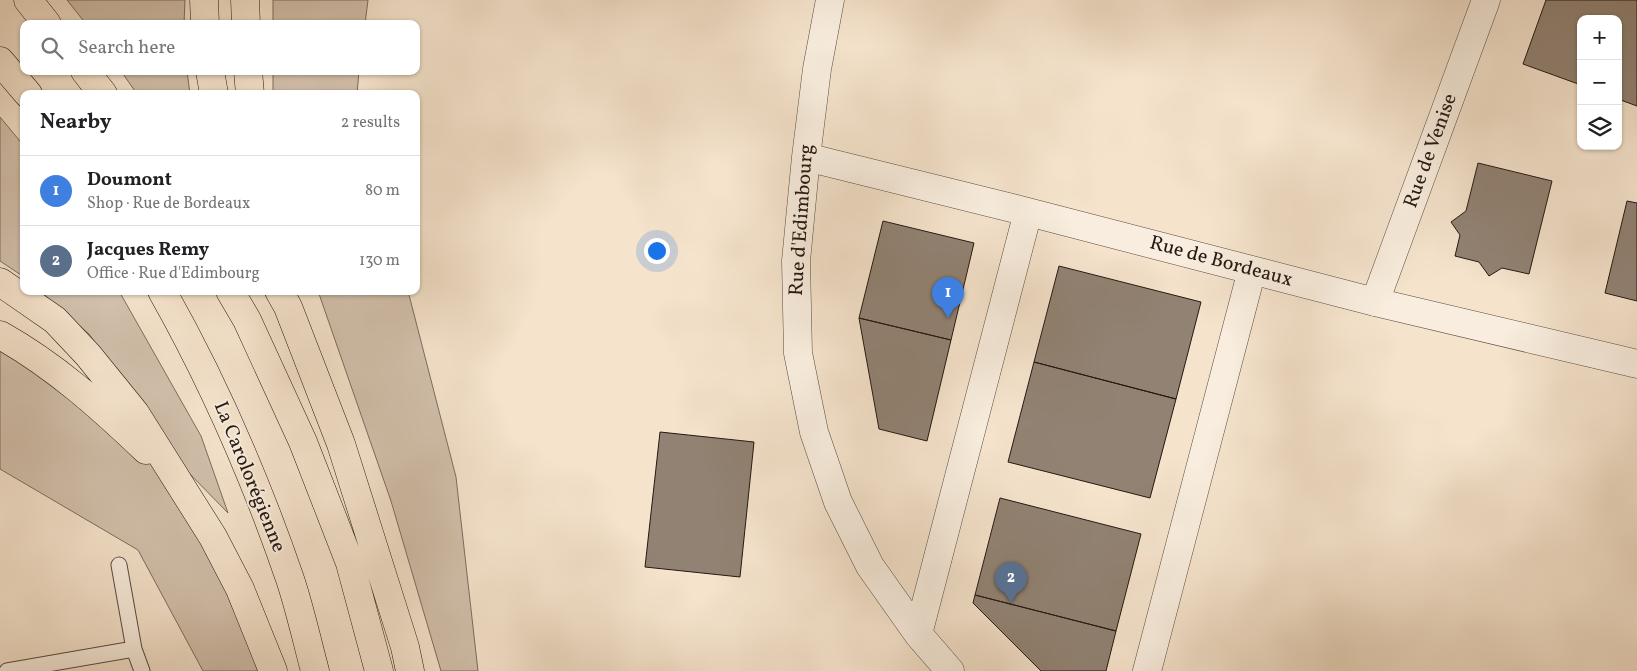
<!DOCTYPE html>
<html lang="en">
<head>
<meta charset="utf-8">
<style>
	body { margin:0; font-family:Vollkorn,serif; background:#f2f2f2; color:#202124 }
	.controls { position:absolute; right:15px; top:15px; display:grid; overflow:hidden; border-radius:10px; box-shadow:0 1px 4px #0004 }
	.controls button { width:45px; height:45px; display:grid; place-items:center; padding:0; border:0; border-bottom:1px solid #e0e0e0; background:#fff; color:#202124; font:25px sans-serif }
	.you { position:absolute; left:656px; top:250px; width:18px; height:18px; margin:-12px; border:4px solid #fff; border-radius:50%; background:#1a73e8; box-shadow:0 0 0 8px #1a73e833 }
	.badge { display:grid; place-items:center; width:32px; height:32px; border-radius:50%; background:#8f2418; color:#fff; font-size:16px; font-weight:700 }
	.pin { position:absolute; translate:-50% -41px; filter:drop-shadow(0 1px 2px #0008) }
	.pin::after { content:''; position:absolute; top:26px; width:18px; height:15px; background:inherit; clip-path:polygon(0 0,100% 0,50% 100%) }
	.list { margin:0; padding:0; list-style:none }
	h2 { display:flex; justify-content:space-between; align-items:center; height:65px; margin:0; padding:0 20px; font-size:21px }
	h2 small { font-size:16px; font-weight:400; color:#757577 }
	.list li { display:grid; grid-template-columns:32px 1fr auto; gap:15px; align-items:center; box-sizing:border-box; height:70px; padding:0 20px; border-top:1px solid #e0e0e0 }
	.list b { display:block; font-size:19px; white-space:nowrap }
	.list p { margin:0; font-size:16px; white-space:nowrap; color:#757577 }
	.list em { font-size:16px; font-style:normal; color:#757577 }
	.icon { flex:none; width:28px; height:28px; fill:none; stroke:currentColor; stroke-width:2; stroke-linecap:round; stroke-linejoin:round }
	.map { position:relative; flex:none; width:1637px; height:671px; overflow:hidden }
	.search { position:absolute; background:#fff; box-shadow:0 1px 4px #0004; left:20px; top:20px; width:400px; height:55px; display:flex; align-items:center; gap:12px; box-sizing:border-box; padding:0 18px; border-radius:10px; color:#757577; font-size:19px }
	.panel { position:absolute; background:#fff; box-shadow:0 1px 4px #0004; left:20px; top:90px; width:400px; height:205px; border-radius:10px }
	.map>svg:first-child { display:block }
</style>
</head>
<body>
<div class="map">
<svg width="1637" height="671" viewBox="0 0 1637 671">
	<rect width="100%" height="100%" fill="#f5e3cc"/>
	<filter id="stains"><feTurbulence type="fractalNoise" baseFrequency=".004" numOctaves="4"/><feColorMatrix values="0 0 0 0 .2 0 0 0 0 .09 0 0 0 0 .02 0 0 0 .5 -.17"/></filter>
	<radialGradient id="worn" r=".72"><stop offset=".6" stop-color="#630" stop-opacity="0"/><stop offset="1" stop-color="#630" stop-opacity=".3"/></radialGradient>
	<path fill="#d2c0ac" stroke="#7c6c5f" d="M 67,0 L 185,0 L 184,24 L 86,24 Z
		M 273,0 L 368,0 L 365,24 L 273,24 Z
		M 121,71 L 187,71 L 190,94 L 137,94 Z
		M 273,71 L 359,71 L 357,94 L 273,94 Z
		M 0,117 L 24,146 L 24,277 L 0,261 Z
		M 40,291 L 119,291 L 201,436 L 228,513 L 186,470 L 89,334 Z
		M 318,291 L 408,291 L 456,477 L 478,671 L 441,671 L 391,501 Z
		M 0,331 L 151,455 L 229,568 L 266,671 L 203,671 L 138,550 L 0,469 Z"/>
	<path fill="#918273" stroke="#251812" d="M 1546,0 L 1637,0 L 1637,106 L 1618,99 L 1618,19 L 1581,19 L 1581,85 L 1523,64 Z
		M 1478,163 L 1552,181 L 1529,274 L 1502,268 L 1489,276 L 1479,262 L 1455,256 L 1460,235 L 1451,222 L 1466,211 Z
		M 1627,201 L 1637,203 L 1637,301 L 1605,293 Z
		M 883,221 L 974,243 L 951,340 L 859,318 Z
		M 1059,266 L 1201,302 L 1176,399 L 1034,362 Z
		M 859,318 L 951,340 L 927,441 L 879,429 Z
		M 1034,362 L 1176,399 L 1150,498 L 1008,462 Z
		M 660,432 L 754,442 L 740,577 L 645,567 Z
		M 1000,498 L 1141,534 L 1116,631 L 975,595 Z
		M 975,595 L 1116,631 L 1106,671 L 1041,671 L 973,603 Z"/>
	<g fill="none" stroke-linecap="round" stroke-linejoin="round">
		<defs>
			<path id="lane" d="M 119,565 L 134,649 L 142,671
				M 7,671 L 134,649"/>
			<path id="street" d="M 830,0 L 817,69 L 806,157 L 796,261 L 798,353 L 814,432 L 838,502 L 870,566 L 918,634 L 950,671
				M 806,157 L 1028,212 L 1375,302 L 1637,364
				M 1375,302 L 1486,0
				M 918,634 L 1028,212
				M 1147,671 L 1252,270"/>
			<path id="highway" d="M 28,0 L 47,24
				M 204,0 L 205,24
				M 245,0 L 246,24
				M 0,61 L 28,94
				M 85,71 L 103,94
				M 210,71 L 214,94
				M 248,71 L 250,94
				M 0,282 L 55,320 L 88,355 L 135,413 L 213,537 L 240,589 L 273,671
				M 162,291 C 214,383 256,480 290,579 C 300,609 307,641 315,671
				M 230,291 L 247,320 L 303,442 L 350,563 L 379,671
				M 279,291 L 288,307 L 341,444 L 405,647 L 410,671
				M 0,335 C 54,365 101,407 146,450"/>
		</defs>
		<use href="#lane" stroke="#594b40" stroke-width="17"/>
		<use href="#street" stroke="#594b40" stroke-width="29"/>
		<use href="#highway" stroke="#251812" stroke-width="29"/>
		<use href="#lane" stroke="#f8edde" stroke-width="15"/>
		<use href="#street" stroke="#f8edde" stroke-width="28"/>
		<use href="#highway" stroke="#f5e3cc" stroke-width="28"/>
	</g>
	<g text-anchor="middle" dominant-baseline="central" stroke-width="4" stroke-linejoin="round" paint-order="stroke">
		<g font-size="20" fill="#251812" stroke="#f8edde">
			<text transform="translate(1431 151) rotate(-70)">Rue de Venise</text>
			<text transform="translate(802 220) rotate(-86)">Rue d'Edimbourg</text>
			<text transform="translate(1221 262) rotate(15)">Rue de Bordeaux</text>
			<text transform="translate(249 477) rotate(68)">La Carolorégienne</text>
		</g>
	</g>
	<rect width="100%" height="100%" filter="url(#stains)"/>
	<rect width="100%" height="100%" fill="url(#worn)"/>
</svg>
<div class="controls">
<button>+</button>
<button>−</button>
<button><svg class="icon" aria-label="layers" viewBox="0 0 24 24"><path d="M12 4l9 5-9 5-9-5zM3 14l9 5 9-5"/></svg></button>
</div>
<div class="you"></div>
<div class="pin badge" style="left:948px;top:318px;background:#3f7fe0">1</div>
<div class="pin badge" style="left:1011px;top:603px;background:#5c6f8a">2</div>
<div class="search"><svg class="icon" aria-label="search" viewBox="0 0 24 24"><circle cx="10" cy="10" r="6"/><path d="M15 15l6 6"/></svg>Search here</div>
<section class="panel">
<h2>Nearby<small>2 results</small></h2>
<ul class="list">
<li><span class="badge" style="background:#3f7fe0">1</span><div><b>Doumont</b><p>Shop · Rue de Bordeaux</p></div><em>80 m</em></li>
<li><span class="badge" style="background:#5c6f8a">2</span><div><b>Jacques Remy</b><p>Office · Rue d'Edimbourg</p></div><em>130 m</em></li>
</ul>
</section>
</div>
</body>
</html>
